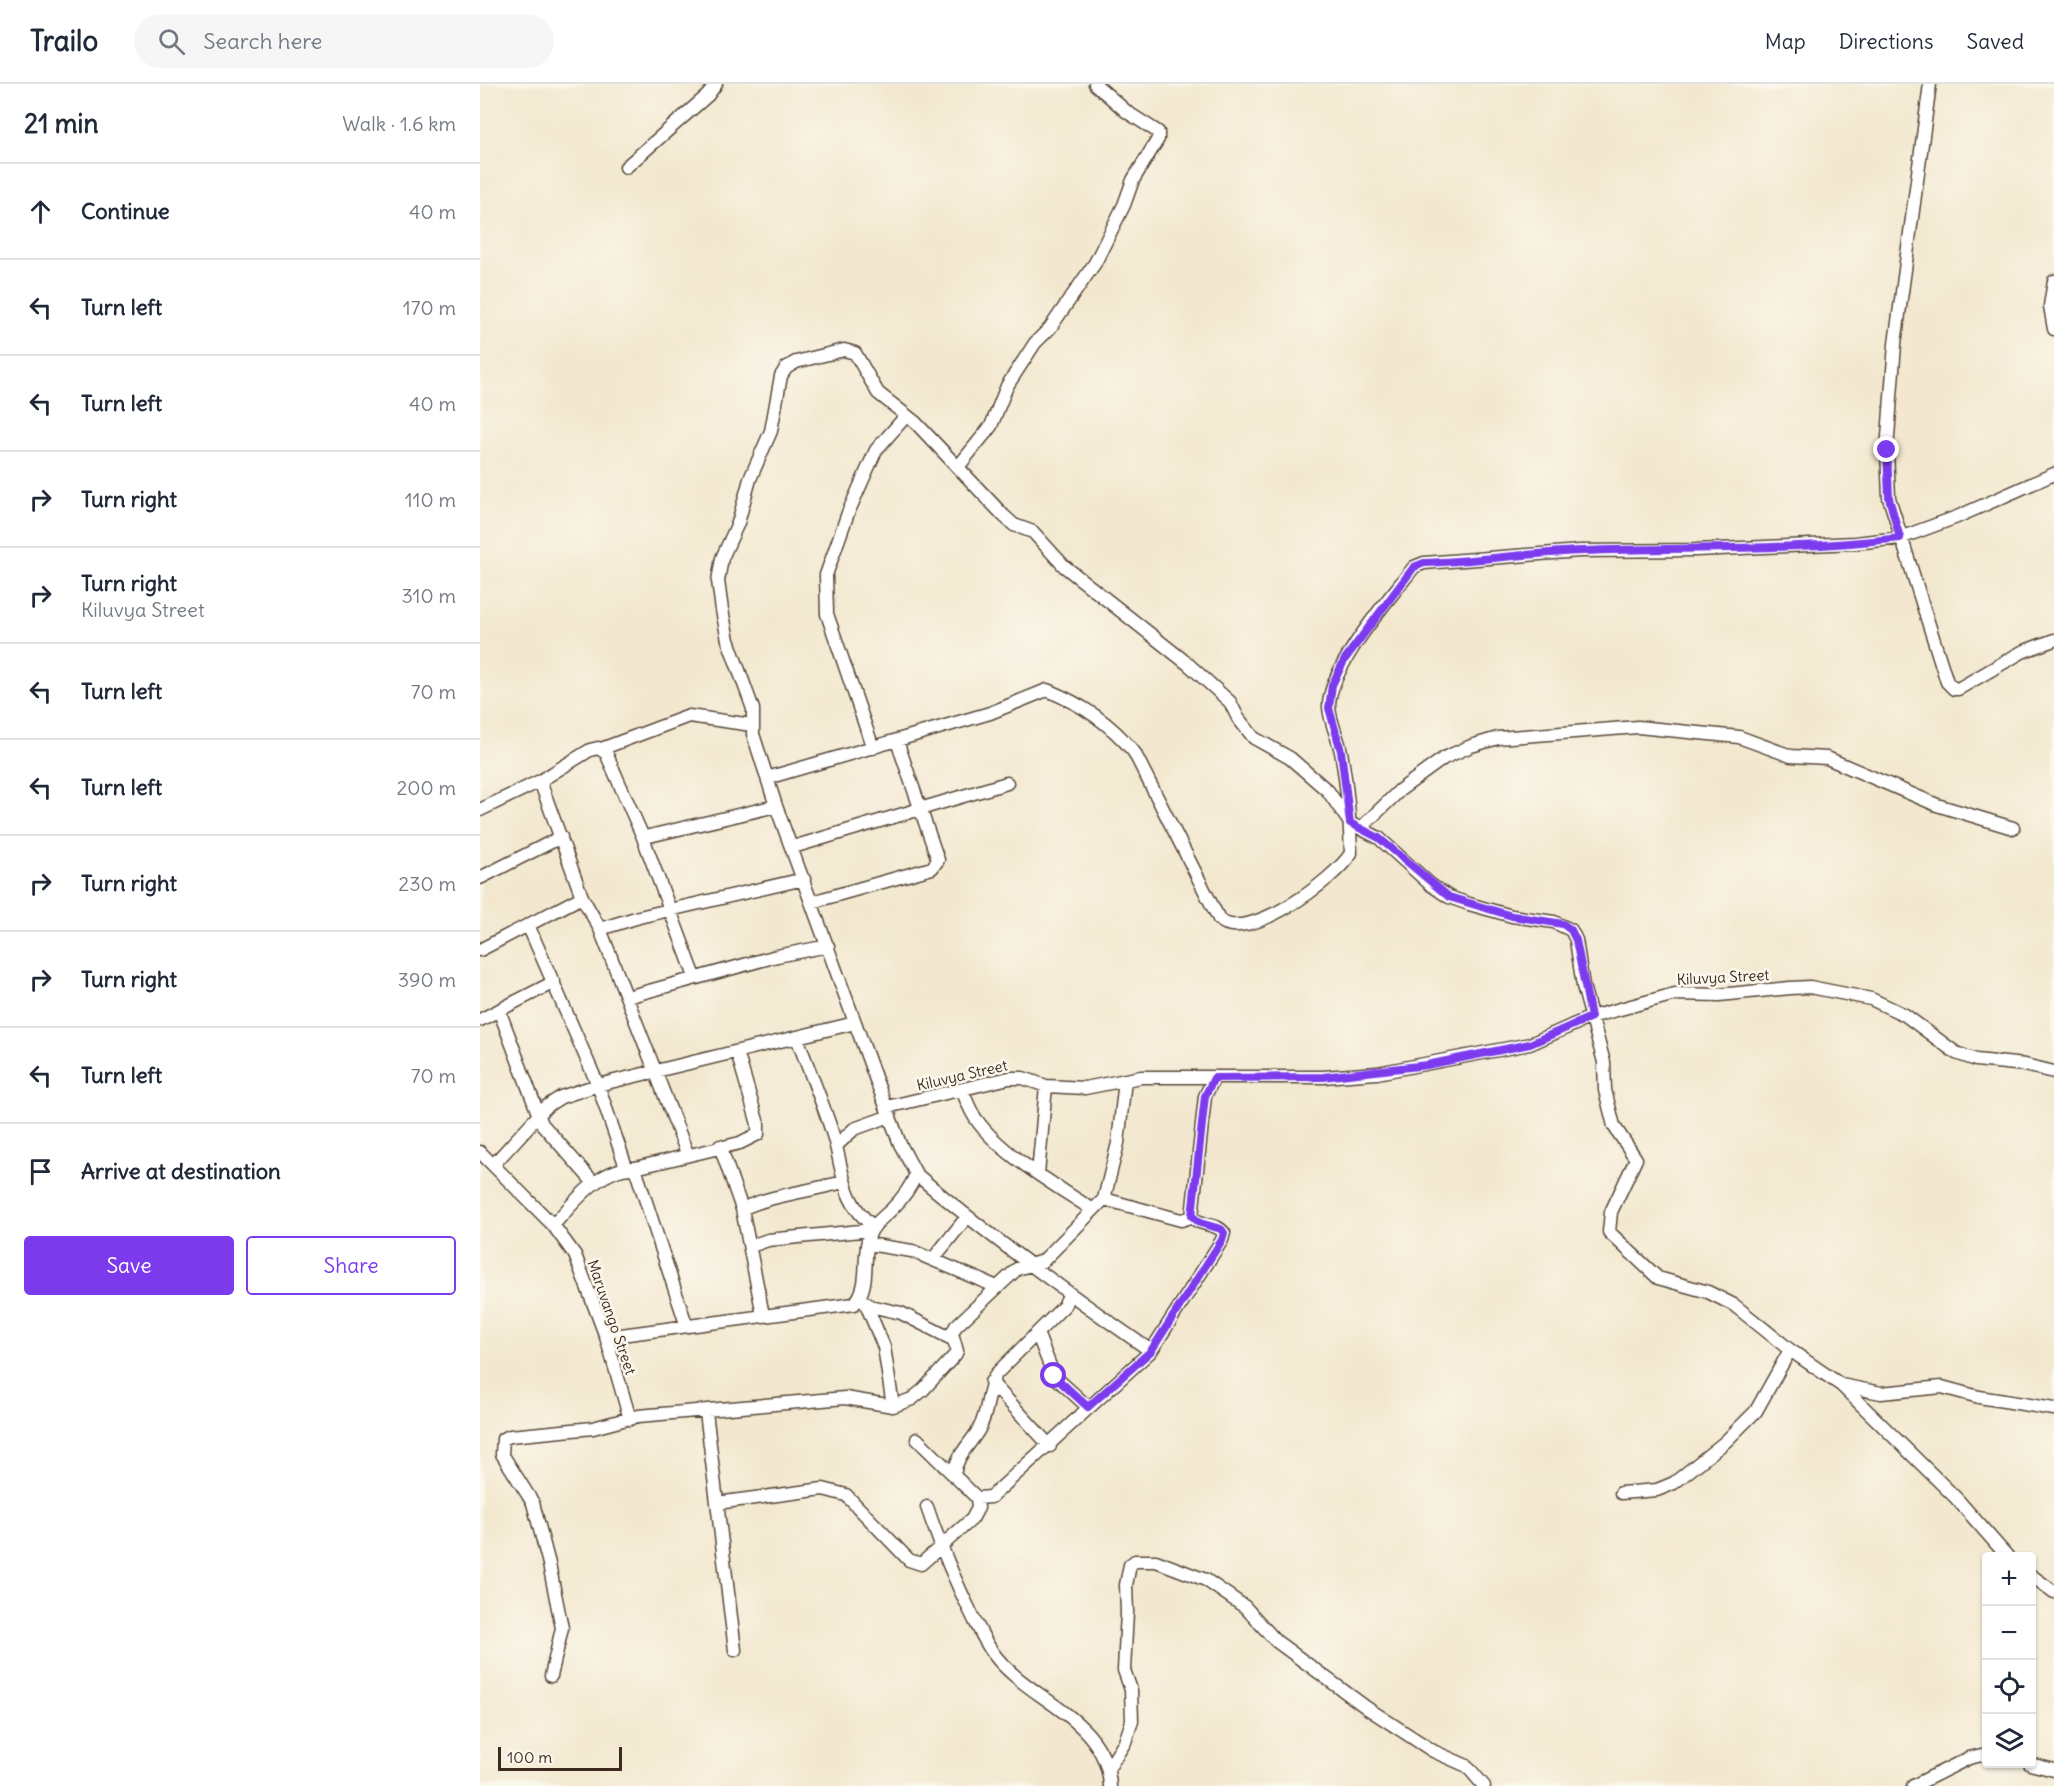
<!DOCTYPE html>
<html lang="en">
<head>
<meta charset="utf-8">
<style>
	body { margin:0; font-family:Delius,sans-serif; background:#f6f6f7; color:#1f2937 }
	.controls { position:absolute; right:18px; bottom:18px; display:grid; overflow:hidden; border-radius:6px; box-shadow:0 2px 4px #0004 }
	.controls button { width:54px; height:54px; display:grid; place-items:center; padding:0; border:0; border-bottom:2px solid #e0e1e3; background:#fff; color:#1f2937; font:30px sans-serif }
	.scale { position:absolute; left:18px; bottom:15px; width:124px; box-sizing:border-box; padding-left:6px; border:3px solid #3b2a1e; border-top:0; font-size:16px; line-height:21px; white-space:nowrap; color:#3b2a1e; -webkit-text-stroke:4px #fbf7ec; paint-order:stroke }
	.stop { position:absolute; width:18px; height:18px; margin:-14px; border:4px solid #7c3aed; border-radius:50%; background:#fff }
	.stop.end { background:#7c3aed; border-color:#fff; box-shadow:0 2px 6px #0008 }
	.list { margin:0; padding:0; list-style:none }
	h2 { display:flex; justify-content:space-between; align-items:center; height:78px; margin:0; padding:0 24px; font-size:26px }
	h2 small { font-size:20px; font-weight:400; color:#747a83 }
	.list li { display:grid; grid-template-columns:39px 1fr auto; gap:18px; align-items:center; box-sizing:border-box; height:96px; padding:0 24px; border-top:2px solid #e0e1e3 }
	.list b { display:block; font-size:22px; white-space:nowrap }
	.list p { margin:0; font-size:20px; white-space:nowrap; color:#747a83 }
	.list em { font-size:20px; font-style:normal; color:#747a83 }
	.actions { display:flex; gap:12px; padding:18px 24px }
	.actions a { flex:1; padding:14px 0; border:2px solid #7c3aed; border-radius:6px; text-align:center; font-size:21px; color:#7c3aed }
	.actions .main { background:#7c3aed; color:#fff }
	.icon { flex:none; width:33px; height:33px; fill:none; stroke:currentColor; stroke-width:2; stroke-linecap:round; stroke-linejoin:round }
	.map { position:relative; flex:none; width:1574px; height:1702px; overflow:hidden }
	header { display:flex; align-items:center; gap:36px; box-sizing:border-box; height:84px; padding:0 30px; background:#fff; border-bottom:2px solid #e0e1e3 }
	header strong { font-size:28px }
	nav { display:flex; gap:33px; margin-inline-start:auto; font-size:21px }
	.search { width:420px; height:54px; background:#f6f6f7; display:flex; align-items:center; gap:15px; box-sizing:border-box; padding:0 21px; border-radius:33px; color:#747a83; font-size:22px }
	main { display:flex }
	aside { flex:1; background:#fff }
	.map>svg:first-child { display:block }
</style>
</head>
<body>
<header>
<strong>Trailo</strong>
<div class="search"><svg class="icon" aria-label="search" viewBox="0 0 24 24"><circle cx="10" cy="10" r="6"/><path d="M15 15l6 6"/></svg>Search here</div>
<nav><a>Map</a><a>Directions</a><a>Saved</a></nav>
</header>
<main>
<aside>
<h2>21 min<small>Walk · 1.6 km</small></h2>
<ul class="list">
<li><svg class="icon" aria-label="ahead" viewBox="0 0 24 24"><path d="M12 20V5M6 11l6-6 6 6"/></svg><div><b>Continue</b></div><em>40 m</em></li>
<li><svg class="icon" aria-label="left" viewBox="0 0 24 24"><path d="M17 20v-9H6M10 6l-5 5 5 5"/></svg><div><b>Turn left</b></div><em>170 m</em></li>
<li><svg class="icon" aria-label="left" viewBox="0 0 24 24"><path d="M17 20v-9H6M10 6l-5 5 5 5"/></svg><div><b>Turn left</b></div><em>40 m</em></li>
<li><svg class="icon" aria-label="right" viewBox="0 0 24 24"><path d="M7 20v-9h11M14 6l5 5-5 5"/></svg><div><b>Turn right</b></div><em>110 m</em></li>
<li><svg class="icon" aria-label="right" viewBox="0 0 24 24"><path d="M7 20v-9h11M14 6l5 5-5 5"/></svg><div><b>Turn right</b><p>Kiluvya Street</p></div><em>310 m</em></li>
<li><svg class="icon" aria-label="left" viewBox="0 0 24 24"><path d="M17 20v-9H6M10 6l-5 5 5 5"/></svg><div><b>Turn left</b></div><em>70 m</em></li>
<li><svg class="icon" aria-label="left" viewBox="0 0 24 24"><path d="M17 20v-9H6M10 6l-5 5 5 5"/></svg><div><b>Turn left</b></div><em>200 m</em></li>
<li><svg class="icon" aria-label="right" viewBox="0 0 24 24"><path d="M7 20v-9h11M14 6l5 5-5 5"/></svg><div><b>Turn right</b></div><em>230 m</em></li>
<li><svg class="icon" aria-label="right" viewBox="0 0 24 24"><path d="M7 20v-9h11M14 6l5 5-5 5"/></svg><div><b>Turn right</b></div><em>390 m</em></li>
<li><svg class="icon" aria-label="left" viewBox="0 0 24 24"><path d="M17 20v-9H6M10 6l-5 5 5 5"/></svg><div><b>Turn left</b></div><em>70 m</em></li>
<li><svg class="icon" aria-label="arrive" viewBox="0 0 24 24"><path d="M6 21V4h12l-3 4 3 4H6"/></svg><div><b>Arrive at destination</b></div></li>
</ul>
<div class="actions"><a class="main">Save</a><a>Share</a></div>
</aside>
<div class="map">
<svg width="1574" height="1702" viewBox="0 0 1574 1702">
	<rect width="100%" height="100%" fill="#fbf7ec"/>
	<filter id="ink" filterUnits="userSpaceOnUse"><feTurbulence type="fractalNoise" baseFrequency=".0167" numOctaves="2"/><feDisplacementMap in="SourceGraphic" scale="12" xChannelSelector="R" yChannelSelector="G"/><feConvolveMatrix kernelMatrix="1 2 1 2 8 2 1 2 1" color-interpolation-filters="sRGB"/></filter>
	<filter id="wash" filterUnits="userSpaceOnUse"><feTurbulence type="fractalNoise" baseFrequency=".008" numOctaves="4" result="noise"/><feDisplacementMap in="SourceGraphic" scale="24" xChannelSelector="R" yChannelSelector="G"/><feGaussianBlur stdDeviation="1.35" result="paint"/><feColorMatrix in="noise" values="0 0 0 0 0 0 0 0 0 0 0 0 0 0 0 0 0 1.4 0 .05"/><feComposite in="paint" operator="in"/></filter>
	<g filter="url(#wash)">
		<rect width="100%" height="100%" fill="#f3e8cf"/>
	</g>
	<g filter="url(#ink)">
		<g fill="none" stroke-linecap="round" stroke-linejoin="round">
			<defs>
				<path id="minor" d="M 1450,0 L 1415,260 L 1407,366 L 1409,414 L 1467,598 L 1474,605 L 1478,605 L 1542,568 L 1574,556
					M 146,83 L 228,11 L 236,0
					M 1574,197 L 1570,222 L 1574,245
					M 478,383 L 511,342 L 527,302 L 555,259 L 570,244 L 615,179 L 644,121 L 653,96 L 678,55 L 678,48 L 647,28 L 615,0
					M 393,664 L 347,530 L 346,491 L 368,429 L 396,366 L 426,332
					M 121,665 L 209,632 L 272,641
					M 287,694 L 510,629 L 567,606 C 603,621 630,639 654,668 L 739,835 C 764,862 856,795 871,769 C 870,735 867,701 861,668 C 858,653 850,638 849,623 C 848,584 910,514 934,483 L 944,479 L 1100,467 L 1216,466 L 1375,459 L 1420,454 L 1477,433 L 1574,390
					M 60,697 L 102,813 L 120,845 L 207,1069
					M 0,726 L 60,697 L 110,666 L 118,664 L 126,669 L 162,751 L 165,753 L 296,722
					M 881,744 L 920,706 L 964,674 L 991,662 L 1018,654 L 1158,643 L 1259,653 L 1311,672 L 1347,674 L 1457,721 L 1533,744
					M 162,751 L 215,893
					M 313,763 L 527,699
					M 0,794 L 81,753
					M 332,818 L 452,784 L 458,776 L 417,657
					M 48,841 L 118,1001 L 146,1083
					M 120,845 L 159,833 L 324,795
					M 0,866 L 102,813
					M 147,913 L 297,872 L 348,862
					M 19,926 L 62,1040 L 114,1099
					M 0,936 L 74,898
					M 317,953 C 328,985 342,1016 352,1048 C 364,1084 360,1117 394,1143
					M 482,1006 C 486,1015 490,1027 496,1035 C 520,1070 577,1102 613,1126
					M 407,1023 L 529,994 L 543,994 L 566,1002 L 605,1004 L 661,993 L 843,993 L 897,989 L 1050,960 L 1111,933 L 1195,910 L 1239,911 L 1310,904 L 1330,903 L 1391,915 L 1425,931 L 1476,969 L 1496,976 L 1545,981 L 1574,988
					M 240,1062 L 262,1125 L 283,1231
					M 356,1062 L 374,1045 L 410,1032
					M 0,1068 L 73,1141 L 95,1171 L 126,1253 L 150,1335
					M 13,1081 L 67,1022 L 81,1013 L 118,1001 L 375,939
					M 155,1084 L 206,1240
					M 436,1090 C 511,1154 590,1211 671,1267
					M 558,1090 L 566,1002
					M 624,1115 L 701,1136 L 712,1133
					M 262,1125 C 291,1111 331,1107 363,1098
					M 73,1141 C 94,1119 121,1082 155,1084 L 260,1059 L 278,1050 L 278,1040 L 257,968
					M 388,1160 L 432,1167 L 517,1203
					M 271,1162 L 288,1156 L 391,1146
					M 453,1175 L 487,1133
					M 383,1217 L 390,1222 L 421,1229 L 472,1255
					M 386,1220 L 404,1263 L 413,1322
					M 557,1249 L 574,1292 L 608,1323
					M 126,1253 L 374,1220 C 392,1201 381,1172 390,1149 C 394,1139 405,1132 412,1125 C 422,1115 431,1103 436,1090 L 420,1060 L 396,996 L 296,722 L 273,650 L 273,625 L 248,556 L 242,526 L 238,497 L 242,474 L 258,439 L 270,395 L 291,347 L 301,292 L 306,284 L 316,278 L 364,266 L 375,269 L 398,309 L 436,339 L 524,432 L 534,441 L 553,448 L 584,482 L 708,580 L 750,618 L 758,634 L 774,654 L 810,674 L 848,707 L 870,739 L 899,754 L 951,801 L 969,813 L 989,820 L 1032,832 L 1074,838 L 1091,846 L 1096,856 L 1103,902 L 1124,978 L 1125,1006 L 1134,1042 L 1156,1075 L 1131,1128 L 1129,1148 L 1178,1194 L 1228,1208 L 1254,1221 L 1310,1266 L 1361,1301 L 1476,1414 L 1527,1472
					M 511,1298 L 570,1362
					M 1361,1301 L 1401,1309 L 1462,1303 L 1499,1313 L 1574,1325
					M 226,1328 L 255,1566
					M 437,1355 L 497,1414 L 511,1413 L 671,1267 L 742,1156 L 744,1149 C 736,1138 721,1143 712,1133 L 725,1012 L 734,994
					M 474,1391 C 476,1371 490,1361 499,1345 C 509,1327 507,1307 516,1290 L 584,1222 L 589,1211
					M 1141,1409 L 1177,1406 L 1194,1399 L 1245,1358 L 1276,1327 L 1310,1266
					M 237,1419 L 343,1405 L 366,1411 L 429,1476 L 441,1480 L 492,1435 L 498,1424 L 497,1414
					M 447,1423 C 460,1462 475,1497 493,1533 C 499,1545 505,1558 513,1569 C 548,1617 626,1633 630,1702
					M 1552,1492 L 1574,1508
					M 71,1592 L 82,1544 L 69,1480 L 53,1419 L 22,1370 L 23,1355 L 30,1352 L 113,1344 L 158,1332 L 365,1314 L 413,1322 L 432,1315 L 443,1306 L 475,1271 L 477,1267 L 472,1249 L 476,1242 L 537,1185 L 563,1177 L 624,1115 L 638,1059 L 645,996
					M 1550,1680 L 1574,1686
					M 628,1685 L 645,1658 L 652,1637 L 651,1606 L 644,1586 L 647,1528 L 646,1501 L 650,1481 L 655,1477 L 676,1477 L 726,1496 L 765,1523 L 796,1557 L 887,1624 L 953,1667 L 987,1682 L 1004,1702
					M 1433,1702 L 1489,1674 L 1506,1670"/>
			</defs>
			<use href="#minor" stroke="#574639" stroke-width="15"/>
			<use href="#minor" stroke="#fff" stroke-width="12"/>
		</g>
	</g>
	<g fill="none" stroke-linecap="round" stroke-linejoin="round" filter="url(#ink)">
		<path stroke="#7c3aed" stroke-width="8" d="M 574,1292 L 608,1323 L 671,1267 L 742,1156 L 744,1149 L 741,1145 L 720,1139 L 712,1132 L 725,1012 L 734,994 L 843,993 L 947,981 L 1050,960 L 1111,933 L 1096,856 L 1091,846 L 1083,840 L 1032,832 L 969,813 L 899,754 L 870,739 L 861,667 L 849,624 L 852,601 L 865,575 L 934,483 L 944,479 C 997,477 1050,469 1103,467 C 1209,463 1315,467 1420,454 L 1409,414 L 1407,366"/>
	</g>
	<g text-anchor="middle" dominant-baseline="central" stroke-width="5" stroke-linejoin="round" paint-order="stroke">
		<g font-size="15" fill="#3b2a1e" stroke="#fbf7ec">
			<text transform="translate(1243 893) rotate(-3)">Kiluvya Street</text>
			<text transform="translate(482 991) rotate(-13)">Kiluvya Street</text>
			<text transform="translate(132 1233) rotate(71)">Maruvango Street</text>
		</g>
	</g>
</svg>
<div class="controls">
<button>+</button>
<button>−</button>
<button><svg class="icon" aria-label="locate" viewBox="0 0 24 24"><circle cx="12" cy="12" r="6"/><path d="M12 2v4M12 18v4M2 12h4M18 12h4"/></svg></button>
<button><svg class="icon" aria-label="layers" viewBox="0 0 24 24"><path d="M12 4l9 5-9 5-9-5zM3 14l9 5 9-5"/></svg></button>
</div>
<div class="scale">100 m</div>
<div class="stop" style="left:574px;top:1292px"></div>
<div class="stop end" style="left:1407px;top:366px"></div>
</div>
</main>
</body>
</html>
